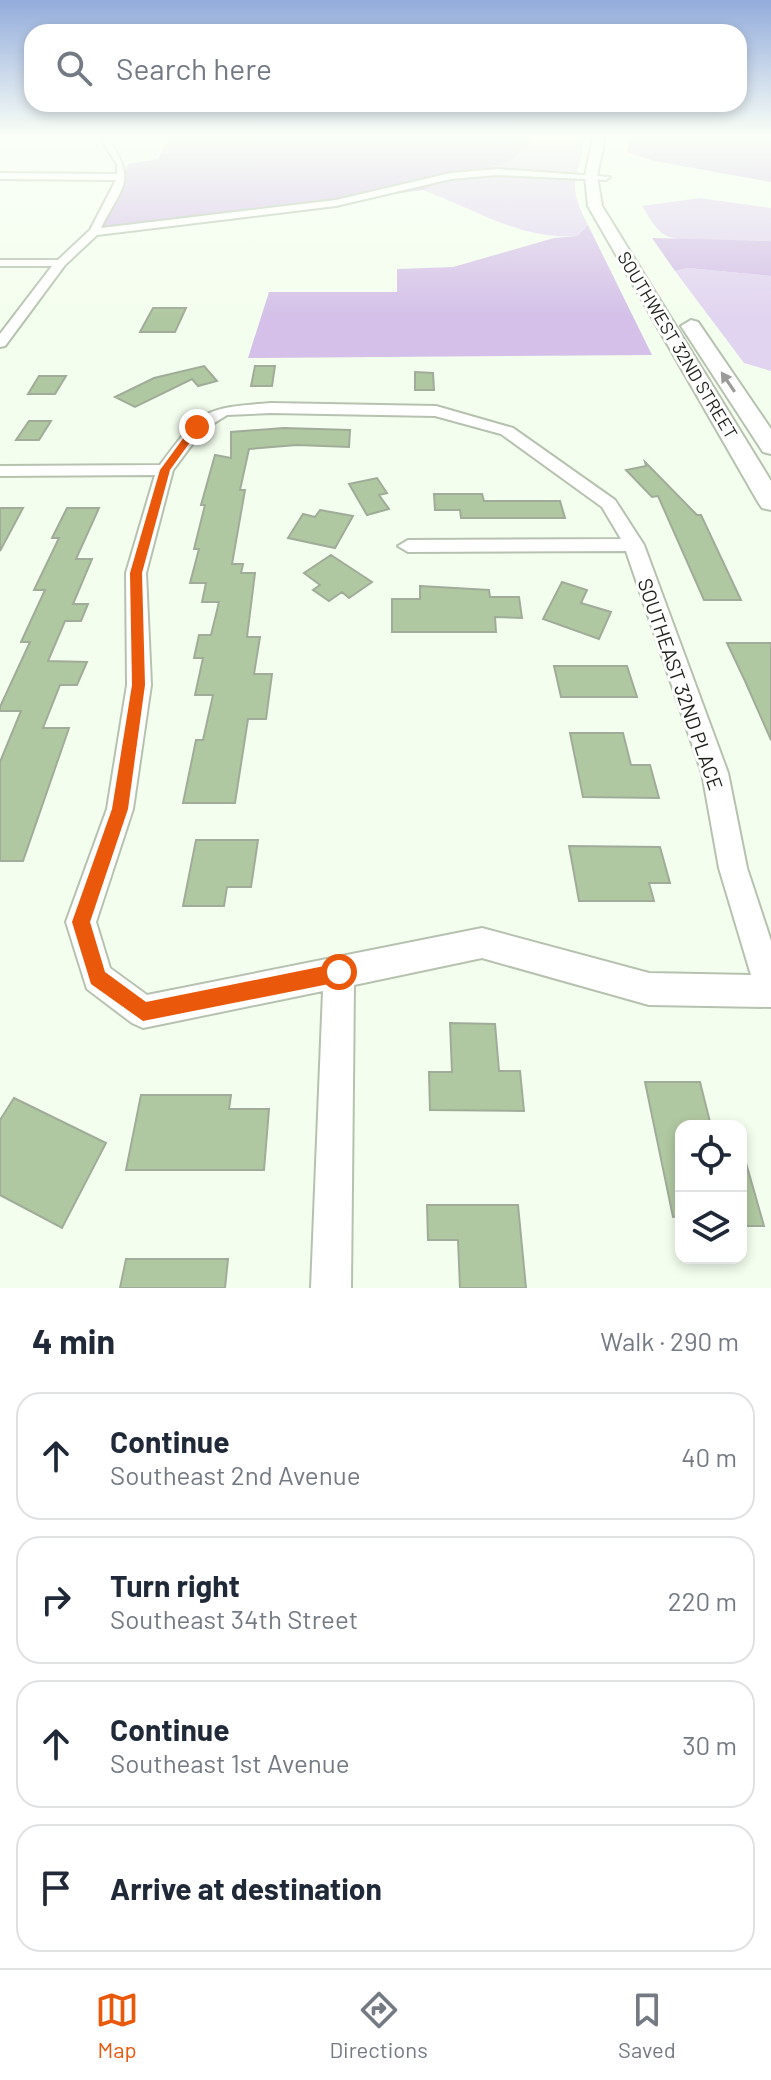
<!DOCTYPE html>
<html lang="en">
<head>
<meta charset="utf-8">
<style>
	body { margin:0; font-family:Barlow,sans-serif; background:#f6f6f7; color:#1f2937 }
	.controls { position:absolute; right:24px; bottom:24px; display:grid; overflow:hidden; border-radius:16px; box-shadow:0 4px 12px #0003 }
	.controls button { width:72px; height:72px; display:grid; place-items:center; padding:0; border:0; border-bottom:2px solid #e0e1e3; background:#fff; color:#1f2937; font:40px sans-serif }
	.stop { position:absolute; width:24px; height:24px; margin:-18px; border:6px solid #ea580c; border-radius:50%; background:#fff }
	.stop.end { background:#ea580c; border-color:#fff; box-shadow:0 2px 8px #0008 }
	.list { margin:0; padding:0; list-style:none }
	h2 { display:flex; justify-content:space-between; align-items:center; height:104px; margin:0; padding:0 32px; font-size:34px }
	h2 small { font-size:26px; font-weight:400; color:#747a83 }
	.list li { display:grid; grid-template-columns:52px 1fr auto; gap:24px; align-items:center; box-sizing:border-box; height:128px; margin:0 16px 16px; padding:0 16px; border:2px solid #e0e1e3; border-radius:24px }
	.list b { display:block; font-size:30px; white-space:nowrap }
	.list p { margin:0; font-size:26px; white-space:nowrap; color:#747a83 }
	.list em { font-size:26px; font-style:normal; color:#747a83 }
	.icon { flex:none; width:44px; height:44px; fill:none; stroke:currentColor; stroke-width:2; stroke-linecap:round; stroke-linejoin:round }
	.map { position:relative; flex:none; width:771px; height:1288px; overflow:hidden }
	.search { position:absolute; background:#fff; box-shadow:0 4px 12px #0003; left:24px; right:24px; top:24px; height:88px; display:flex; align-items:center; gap:20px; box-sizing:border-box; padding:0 28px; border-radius:24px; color:#747a83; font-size:30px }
	.sheet { height:680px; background:#fff }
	nav { display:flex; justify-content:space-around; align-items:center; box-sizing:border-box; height:112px; border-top:2px solid #e0e1e3; background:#fff; font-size:22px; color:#747a83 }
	nav a { display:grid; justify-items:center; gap:4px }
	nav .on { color:#ea580c }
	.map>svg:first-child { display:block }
</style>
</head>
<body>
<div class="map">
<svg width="771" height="1288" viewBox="0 0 771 1288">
	<rect width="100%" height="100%" fill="#f4feee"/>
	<path fill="#e1d4f0" d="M 532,138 L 585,138 C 578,181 565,181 588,225 L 577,236 C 521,240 474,209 423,190 L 440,182 L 470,175 L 531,143 Z
		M 700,198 L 771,208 L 771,241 C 747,239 683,245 665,235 C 654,229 649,216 642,206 Z
		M 688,268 L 771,276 L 771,371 L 744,363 L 675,271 Z"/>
	<path fill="#d4c0e8" d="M 169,138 L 532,138 L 531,143 L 507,162 L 440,182 L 423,190 L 85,236 L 118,190 L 128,164 L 158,159 Z
		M 629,138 L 771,138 L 771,182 L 654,161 L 627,152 Z
		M 588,225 L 652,355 L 248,358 L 269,292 L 397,292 L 397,269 L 453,267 L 554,238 L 577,236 Z
		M 652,238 L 771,241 L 771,276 L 688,268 L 675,271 Z"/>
	<path fill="#b0c8a1" stroke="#a0ac99" stroke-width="2" d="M 153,308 L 186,308 L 175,332 L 140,332 Z
		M 204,366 L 217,381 L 198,386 L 192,379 L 135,407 L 115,397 L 154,378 Z
		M 255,366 L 275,366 L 272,386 L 251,386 Z
		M 415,372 L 433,373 L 434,390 L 415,390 Z
		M 39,376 L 66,376 L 55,394 L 28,394 Z
		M 29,421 L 51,421 L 39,440 L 16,440 Z
		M 284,428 L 350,430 L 349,447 L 297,445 L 249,449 L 240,490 L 245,490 L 232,564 L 243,564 L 241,573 L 255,573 L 247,637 L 260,637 L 254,674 L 272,674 L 266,719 L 248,719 L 235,803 L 183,803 L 196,740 L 203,740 L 213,695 L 195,695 L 203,658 L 194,658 L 199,635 L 211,635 L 219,602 L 202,602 L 206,583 L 190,583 L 199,549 L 194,549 L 205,505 L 201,505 L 215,455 L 231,458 L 231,432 Z
		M 645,462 L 697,515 L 701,515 L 741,600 L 704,600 L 658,496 L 652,497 L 626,470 L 646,466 Z
		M 377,478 L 387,493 L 379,495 L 389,509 L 367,515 L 349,484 Z
		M 434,494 L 482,494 L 484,501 L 560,501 L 565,518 L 461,518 L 460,510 L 435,510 Z
		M 0,508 L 23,508 L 0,551 Z
		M 67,508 L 99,508 L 76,559 L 92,559 L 73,604 L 88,604 L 81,621 L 65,621 L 48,661 L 87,662 L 77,685 L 60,685 L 43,728 L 69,728 L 23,861 L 0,861 L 0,762 L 21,711 L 0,711 L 0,707 L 30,642 L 21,642 L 45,590 L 34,590 L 59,538 L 52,538 Z
		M 320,510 L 353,516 L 335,548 L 288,538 L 303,514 L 315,517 Z
		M 331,555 L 372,582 L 349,598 L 342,592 L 329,601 L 313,590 L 320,585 L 304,573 Z
		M 562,582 L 587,590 L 581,603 L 611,612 L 599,639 L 543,619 Z
		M 420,586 L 489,590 L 490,597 L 519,597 L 522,618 L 495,617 L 496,632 L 392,632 L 392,599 L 420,599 Z
		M 727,643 L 771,643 L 771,740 L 745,681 Z
		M 554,666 L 627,666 L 637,697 L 561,697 Z
		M 570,733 L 623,733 L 631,765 L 650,765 L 659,798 L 583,797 Z
		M 196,840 L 258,840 L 251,887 L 227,887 L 224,906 L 183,906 Z
		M 569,846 L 660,847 L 670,883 L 649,883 L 654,901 L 579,901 Z
		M 450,1023 L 495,1024 L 499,1071 L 520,1071 L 524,1111 L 430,1110 L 429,1072 L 452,1072 Z
		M 645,1082 L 700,1082 L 711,1126 L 681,1126 L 681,1216 L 673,1217 Z
		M 141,1095 L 231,1095 L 229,1109 L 269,1109 L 264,1170 L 126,1170 Z
		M 14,1098 L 106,1143 L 62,1228 L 0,1195 L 0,1120 Z
		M 746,1163 L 764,1226 L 741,1226 L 741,1164 Z
		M 427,1205 L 518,1205 L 526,1288 L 460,1288 L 458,1240 L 428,1240 Z
		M 126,1259 L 228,1259 L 225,1288 L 120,1288 Z"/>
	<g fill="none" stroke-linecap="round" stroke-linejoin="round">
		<defs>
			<path id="minor" d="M 100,138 L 108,138 C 137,182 123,184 101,228 L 336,200 L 451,173 L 497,169 L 610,177 L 606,180 L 497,175 L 451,179 L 336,206 L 97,235 L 65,265 L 5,346 L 0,347 L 0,334 L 52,266 L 0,266 L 0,260 L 58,260 L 90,230 L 116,180 L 0,179 L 0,173 L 117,174 L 117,164 Z
				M 271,403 L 436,406 L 513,428 L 615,500 L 644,545 L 728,773 L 747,868 L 771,941 L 771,1007 L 649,1005 L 482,958 L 354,985 L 351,1288 L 311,1288 L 323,991 L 143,1028 L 132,1023 L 87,989 L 66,922 L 107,809 L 127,685 L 126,573 L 155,475 L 0,476 L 0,466 L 160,465 C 201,410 202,408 271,403 ZM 271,413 L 435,416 L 501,434 L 602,507 L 621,539 L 408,540 L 398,546 L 408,552 L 626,551 L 702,773 L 719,868 L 751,975 L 649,973 L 482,928 L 147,995 L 110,968 L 96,922 L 133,809 L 151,685 L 146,573 L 173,470 L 203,430 L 227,415 Z"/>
			<path id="secondary" d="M 593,138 L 605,138 L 597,176 L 602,206 L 771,481 L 771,510 L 762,508 L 758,502 L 588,206 L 585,176 Z
				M 691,320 L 698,322 L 771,429 L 771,454 L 763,452 L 681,326 Z"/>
		</defs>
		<use href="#minor" stroke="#b6c2af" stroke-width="4"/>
		<use href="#secondary" stroke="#b6c2af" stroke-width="4"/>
		<use href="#minor" fill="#fff" fill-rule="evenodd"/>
		<use href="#secondary" fill="#fff" fill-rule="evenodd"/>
	</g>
	<defs><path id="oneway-solid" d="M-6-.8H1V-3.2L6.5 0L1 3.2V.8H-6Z" transform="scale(2)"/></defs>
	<use fill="#999b98" href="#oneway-solid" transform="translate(728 382) rotate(-124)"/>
	<linearGradient id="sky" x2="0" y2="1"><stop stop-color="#93acdb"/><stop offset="0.43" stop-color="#fafff7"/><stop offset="1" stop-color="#fafff7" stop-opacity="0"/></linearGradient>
	<rect width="771" height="318" fill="url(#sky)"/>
	<path fill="#ea580c" d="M 193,425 L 201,427 L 170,470 L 142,573 L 145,685 L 128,809 L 90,922 L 105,972 L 146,1002 L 339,963 L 346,966 L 348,972 L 346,979 L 339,982 L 143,1021 L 91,984 L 72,922 L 112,809 L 132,685 L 130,573 L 160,470 Z"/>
	<g text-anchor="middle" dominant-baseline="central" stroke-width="6" stroke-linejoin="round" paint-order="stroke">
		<g font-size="18" fill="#1c2019" stroke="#fff">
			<text transform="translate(678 345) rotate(59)">SOUTHWEST 32ND STREET</text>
		</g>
		<g font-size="20" fill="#1c2019" stroke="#fff">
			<text transform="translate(681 684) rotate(71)">SOUTHEAST 32ND PLACE</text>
		</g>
	</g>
</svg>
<div class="controls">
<button><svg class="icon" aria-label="locate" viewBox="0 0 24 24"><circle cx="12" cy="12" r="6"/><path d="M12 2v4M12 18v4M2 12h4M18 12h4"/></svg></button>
<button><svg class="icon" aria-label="layers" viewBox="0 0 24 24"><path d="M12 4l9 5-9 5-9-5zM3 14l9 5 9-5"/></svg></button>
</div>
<div class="stop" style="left:339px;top:972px"></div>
<div class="stop end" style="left:197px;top:427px"></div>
<div class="search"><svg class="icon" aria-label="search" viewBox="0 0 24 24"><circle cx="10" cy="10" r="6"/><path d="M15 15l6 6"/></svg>Search here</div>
</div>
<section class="sheet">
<h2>4 min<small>Walk · 290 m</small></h2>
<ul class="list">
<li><svg class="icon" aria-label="ahead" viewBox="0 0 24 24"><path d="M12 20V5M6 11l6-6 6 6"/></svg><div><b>Continue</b><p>Southeast 2nd Avenue</p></div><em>40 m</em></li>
<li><svg class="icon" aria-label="right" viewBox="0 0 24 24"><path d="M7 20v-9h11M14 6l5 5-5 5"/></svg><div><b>Turn right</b><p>Southeast 34th Street</p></div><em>220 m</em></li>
<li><svg class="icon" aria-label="ahead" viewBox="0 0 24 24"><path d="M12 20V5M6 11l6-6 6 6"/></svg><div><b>Continue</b><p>Southeast 1st Avenue</p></div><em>30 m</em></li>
<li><svg class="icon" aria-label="arrive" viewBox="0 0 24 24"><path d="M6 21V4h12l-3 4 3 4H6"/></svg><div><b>Arrive at destination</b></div></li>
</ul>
</section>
<nav>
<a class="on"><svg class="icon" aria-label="map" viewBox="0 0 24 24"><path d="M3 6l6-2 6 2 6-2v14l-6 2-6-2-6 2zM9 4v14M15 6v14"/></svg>Map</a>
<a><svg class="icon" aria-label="directions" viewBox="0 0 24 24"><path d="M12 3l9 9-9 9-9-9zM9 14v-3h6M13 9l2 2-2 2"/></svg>Directions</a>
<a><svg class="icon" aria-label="saved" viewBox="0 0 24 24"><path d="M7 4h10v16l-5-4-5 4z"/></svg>Saved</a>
</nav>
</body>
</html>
